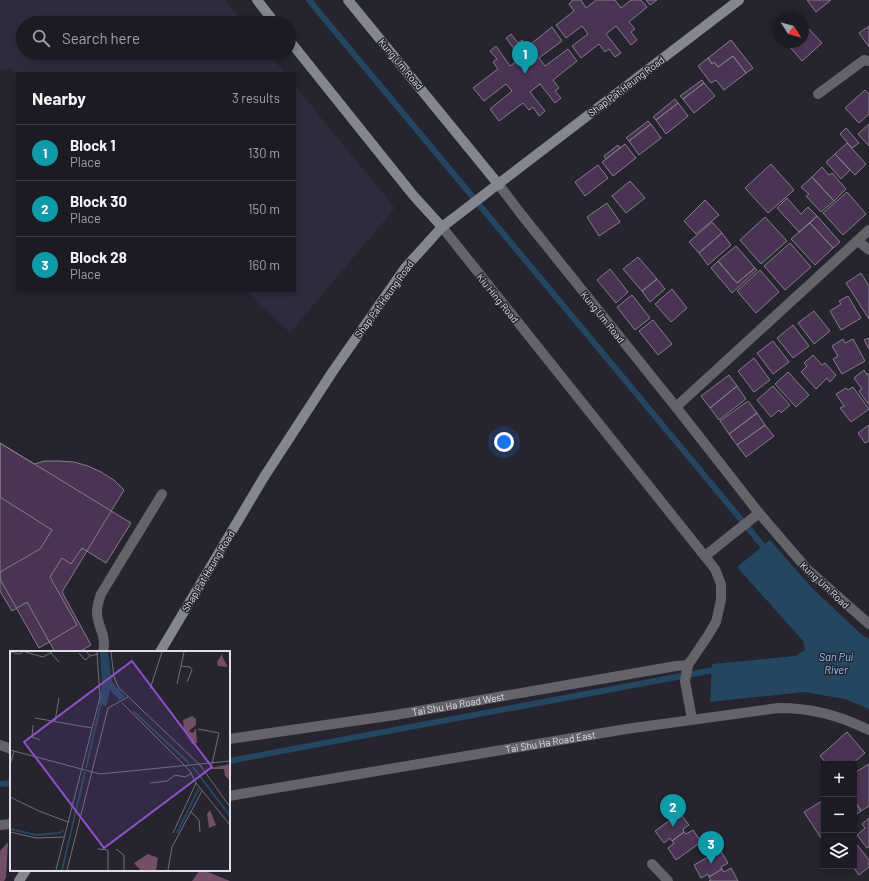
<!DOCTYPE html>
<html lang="en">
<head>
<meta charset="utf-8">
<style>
	body { margin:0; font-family:Barlow,sans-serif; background:#25242b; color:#f1f3f6 }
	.controls { position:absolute; right:12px; bottom:12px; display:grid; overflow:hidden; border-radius:0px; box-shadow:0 2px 6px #0003 }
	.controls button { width:36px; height:36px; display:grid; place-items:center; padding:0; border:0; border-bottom:1px solid #3a3941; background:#1c1b23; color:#f1f3f6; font:20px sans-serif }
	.compass { position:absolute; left:773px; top:12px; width:36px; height:36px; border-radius:50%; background:#1c1b23; box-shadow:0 2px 6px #0003; rotate:127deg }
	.you { position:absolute; left:504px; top:442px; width:14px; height:14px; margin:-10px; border:3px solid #fff; border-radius:50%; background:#1a73e8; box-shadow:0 0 0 6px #1a73e833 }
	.badge { display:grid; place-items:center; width:26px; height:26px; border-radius:50%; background:#d93025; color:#fff; font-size:13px; font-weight:700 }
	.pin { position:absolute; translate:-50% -33px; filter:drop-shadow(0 1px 2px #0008) }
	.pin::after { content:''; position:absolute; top:21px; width:14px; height:12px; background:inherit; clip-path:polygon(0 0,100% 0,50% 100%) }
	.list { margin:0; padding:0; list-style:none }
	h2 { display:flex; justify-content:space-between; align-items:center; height:52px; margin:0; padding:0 16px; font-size:17px }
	h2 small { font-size:13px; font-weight:400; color:#a0a1a6 }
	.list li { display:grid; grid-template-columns:26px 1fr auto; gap:12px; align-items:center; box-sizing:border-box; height:56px; padding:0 16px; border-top:1px solid #3a3941 }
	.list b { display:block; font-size:15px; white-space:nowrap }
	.list p { margin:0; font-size:13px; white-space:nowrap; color:#a0a1a6 }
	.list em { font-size:13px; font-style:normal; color:#a0a1a6 }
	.icon { flex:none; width:22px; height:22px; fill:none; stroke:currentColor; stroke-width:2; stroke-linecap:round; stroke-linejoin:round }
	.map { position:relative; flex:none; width:869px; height:881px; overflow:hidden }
	.search { position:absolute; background:#1c1b23; box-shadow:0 2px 6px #0003; left:16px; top:16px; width:280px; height:44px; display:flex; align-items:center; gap:10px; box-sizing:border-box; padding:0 14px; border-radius:22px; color:#a0a1a6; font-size:15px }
	.panel { position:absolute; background:#1c1b23; box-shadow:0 2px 6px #0003; left:16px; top:72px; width:280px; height:220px; border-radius:0px }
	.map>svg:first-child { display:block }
</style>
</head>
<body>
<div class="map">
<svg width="869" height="881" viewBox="0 0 869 881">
	<rect width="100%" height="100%" fill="#26242f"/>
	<path fill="#2e2b3c" d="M 0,0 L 225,0 L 244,23 L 23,23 L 23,53 L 268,53 L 285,73 L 17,73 L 17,75 L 10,68 L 0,70 Z
		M 295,86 L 395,208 L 290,333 L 246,291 L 295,291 Z"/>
	<path fill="#724f66" d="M 8,842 L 6,878 L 4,881 L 0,881 L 0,851 Z
		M 200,870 L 203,870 L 230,881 L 192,881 Z"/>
	<path fill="#254660" d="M 770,540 L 813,589 L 861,634 L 869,639 L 869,709 L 845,699 L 804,692 L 710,702 L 712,664 L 795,656 L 805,650 L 803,641 L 737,567 Z"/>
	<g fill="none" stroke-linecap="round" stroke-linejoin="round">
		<path stroke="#254660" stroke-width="6" d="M 309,0 L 768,552
			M 229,761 L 719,669
			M 0,784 L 11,783"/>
	</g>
	<path fill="#4a3453" stroke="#857d88" d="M 572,0 L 581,0 L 586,8 L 596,0 L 615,0 L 621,8 L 631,0 L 641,0 L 647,7 L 629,22 L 635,29 L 631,32 L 637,40 L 631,45 L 616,26 L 606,34 L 621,53 L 615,57 L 609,49 L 605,52 L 599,44 L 581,58 L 572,46 L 588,34 L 582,26 L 566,38 L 556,25 L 574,11 L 569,4 L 572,1 Z
		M 646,0 L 657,0 L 650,5 Z
		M 807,0 L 831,0 L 816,12 Z
		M 869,26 L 869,47 L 859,33 Z
		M 552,27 L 562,41 L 539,58 L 545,66 L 568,49 L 577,61 L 553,80 L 559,88 L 555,91 L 561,98 L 555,103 L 540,84 L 530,92 L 545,111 L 539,116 L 533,107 L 529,110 L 523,103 L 499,121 L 490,109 L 512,91 L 506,84 L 484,101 L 473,88 L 498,69 L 493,62 L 497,59 L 490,51 L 496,46 L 510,66 L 521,58 L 506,38 L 511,34 L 518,43 L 522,40 L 527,47 Z
		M 808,28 L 822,43 L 802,61 L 789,46 L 793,42 L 803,42 L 803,33 Z
		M 731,40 L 753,68 L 746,73 L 733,56 L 718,67 L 714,62 L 712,64 L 708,58 Z
		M 733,56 L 746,73 L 724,90 L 716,80 L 711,83 L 698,66 L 708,58 L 712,64 L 714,62 L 718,67 Z
		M 702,80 L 704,83 L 683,99 L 680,96 Z
		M 704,83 L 715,96 L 694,113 L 683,99 Z
		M 865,90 L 869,94 L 869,114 L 859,123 L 845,108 Z
		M 675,99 L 678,103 L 656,120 L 653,117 Z
		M 678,103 L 688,116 L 666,134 L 656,120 Z
		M 648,121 L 651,124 L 629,141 L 626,138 Z
		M 651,124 L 661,138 L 639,155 L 629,141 Z
		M 869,124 L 869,146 L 858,134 Z
		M 846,128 L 859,143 L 852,148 L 840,134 Z
		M 847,143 L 866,164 L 855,175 L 835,154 Z
		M 625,144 L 636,158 L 613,176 L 602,162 Z
		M 618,145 L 620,148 L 606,159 L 604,156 Z
		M 835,154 L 850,170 L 841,179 L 826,162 Z
		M 771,164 L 794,190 L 768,213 L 745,188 Z
		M 598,165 L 608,178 L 585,196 L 575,182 Z
		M 822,167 L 829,175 L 832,173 L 846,189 L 834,201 L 812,177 Z
		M 812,177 L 834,201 L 821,212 L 806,196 L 809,194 L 801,187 Z
		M 630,181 L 645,198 L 626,213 L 612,196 Z
		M 847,192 L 866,214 L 843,235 L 823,213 Z
		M 787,198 L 801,214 L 808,207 L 817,216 L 799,232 L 777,208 Z
		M 705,200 L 719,215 L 696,234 L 684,221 Z
		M 607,203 L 620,222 L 599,236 L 587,217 Z
		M 817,216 L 840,242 L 833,248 L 810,223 Z
		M 765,217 L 787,241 L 761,264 L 740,240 Z
		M 712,222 L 722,233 L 699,253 L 689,242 Z
		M 810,223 L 833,248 L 815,265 L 791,239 Z
		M 722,233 L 731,245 L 708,265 L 699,253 Z
		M 790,243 L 811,267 L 785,290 L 764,266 Z
		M 736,246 L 755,268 L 737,283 L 718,261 Z
		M 638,257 L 657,279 L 642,291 L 623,269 Z
		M 718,261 L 737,283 L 755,268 L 757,270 L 732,293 L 711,268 Z
		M 610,269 L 628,292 L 616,303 L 597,280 Z
		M 760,270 L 779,292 L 756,313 L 737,291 Z
		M 861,273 L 869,286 L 869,319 L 846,283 Z
		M 657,279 L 665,289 L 650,302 L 642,291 Z
		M 672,289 L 687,308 L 671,322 L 655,304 Z
		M 632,295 L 650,318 L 635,330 L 617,307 Z
		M 848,296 L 861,318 L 841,330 L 830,311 L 841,304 L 839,301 Z
		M 814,311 L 830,331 L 814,344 L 798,323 Z
		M 653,320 L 672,344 L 658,355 L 639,331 Z
		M 793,325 L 809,346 L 793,358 L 777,338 Z
		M 869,338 L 869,349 L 864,340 Z
		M 843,339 L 845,343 L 853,339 L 865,361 L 842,374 L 833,359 L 838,356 L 832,346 Z
		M 773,341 L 789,362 L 773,374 L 757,353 Z
		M 813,355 L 822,365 L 825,363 L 836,375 L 830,382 L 827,378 L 816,389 L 801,372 L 807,366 L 804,363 Z
		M 754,358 L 770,380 L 754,392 L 738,371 Z
		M 864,370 L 867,375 L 869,373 L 869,405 L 859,391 L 862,389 L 854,378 Z
		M 788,372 L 809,395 L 796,407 L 775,384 Z
		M 729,375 L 737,386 L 710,408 L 701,396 Z
		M 737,386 L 746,399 L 719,420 L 710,408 Z
		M 773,386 L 790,405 L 781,413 L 779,410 L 771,417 L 757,400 Z
		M 853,387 L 869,409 L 851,422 L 840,408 L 844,406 L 836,394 L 846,388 L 848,390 Z
		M 748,401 L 757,413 L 729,434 L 720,421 Z
		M 757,413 L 765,425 L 737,445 L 729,434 Z
		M 765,425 L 774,436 L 746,457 L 737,445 Z
		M 869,425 L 869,441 L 865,443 L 858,433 Z
		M 0,443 L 34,464 L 45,461 L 59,461 L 74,462 L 88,466 L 101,472 L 114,480 L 124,490 L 62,592 L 91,645 L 79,652 L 55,652 L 27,602 L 12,611 L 0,591 Z
		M 0,443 L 131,523 L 106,563 L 82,548 L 71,564 L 62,558 L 50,577 L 77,625 L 39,648 L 0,579 L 0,572 L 40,549 L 52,530 L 0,497 Z
		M 847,732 L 865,753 L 852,764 L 827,764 L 820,756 Z
		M 869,764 L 869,806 L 861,811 L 854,800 L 854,773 Z
		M 854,800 L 861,811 L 854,816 Z
		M 822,801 L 824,804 L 824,836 L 821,838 L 804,812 Z
		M 680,813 L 689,825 L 683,829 L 684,832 L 672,841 L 670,838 L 664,843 L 655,831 Z
		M 869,818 L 869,847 L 867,848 L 857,835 L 865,828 L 862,824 Z
		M 693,830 L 701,842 L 676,860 L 668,848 L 674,843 L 672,841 L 684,832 L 686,834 Z
		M 854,841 L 869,860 L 869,867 L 859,875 L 852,866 L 848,869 L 845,866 L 854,866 Z
		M 720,850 L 728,863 L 721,867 L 722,869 L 709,877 L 708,874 L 701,878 L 694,865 Z
		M 731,868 L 738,881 L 709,881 L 711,880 L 709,877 L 722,869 L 724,872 Z"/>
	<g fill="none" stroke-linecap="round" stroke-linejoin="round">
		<path stroke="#626469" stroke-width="10" d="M 818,94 L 864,60 L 869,61
			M 858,241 L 869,250
			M 676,407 L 869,230
			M 103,652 C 107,634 97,627 97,612 C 97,605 99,600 101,594 L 162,494
			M 652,864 L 668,881"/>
		<g stroke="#626469" stroke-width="10">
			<path d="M 499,185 L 521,214 L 676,407 L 759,513 L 808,570 L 869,624"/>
			<path d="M 442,227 L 715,569 L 721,584 L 721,600 L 716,622 L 707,637 L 688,665 L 685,681 L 692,719"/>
			<path d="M 705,556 L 759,513"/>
			<path id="s1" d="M 229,739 L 395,715 L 676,666 L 688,665"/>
			<path d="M 0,745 L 11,749"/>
			<path id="s2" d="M 229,796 L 626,729 L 778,708 C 812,708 838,715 869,730"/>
			<path d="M 0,825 L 11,824"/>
		</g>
		<path stroke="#848790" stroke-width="10" d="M 257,0 L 275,23
			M 348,0 L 499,185
			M 289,40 L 413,195 L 442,227
			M 160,652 L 264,477 L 333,371 L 405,268 L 442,227 L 739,0
			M 19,881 L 26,870"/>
	</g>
	<g text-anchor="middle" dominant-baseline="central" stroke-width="3" stroke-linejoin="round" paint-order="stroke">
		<g font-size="10" fill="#e0dfe7" stroke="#26242f">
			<text transform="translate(401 64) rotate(50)">Kung Um Road</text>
			<text transform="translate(626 86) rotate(-37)">Shap Pat Heung Road</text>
			<text transform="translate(498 298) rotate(51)">Kiu Hing Road</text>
			<text transform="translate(384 299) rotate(-54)">Shap Pat Heung Road</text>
			<text transform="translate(603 317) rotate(51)">Kung Um Road</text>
			<text transform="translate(208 571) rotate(-59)">Shap Pat Heung Road</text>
			<text transform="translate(825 585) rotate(43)">Kung Um Road</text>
			<text stroke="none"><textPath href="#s1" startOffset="232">Tai Shu Ha Road West</textPath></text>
			<text stroke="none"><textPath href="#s2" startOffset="326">Tai Shu Ha Road East</textPath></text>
		</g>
		<g font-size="11" font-style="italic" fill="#90c9f8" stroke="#26242f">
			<text x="836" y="656">San Pui<tspan x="836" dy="13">River</tspan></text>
		</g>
	</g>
	<g transform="translate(10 651)">
		<rect width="220" height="220" fill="#26242f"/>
		<path d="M 212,3 L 213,7 L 218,16 L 208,15 L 207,11 ZM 182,65 L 186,68 L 186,74 L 179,80 L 183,82 L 186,77 L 187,92 L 182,93 L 174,79 L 173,69 ZM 220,113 L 220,129 L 215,125 L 214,118 L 196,118 ZM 200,159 L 206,174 L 199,177 L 197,163 ZM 138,203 L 148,207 L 146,219 L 130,219 L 124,212 Z" fill="#724f66"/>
		<path d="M 90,1 L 98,1 L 102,30 L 115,46 L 110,49 L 100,39 L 96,55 L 89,53 L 92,34 Z" fill="#254660"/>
		<path fill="none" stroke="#254660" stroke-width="2" d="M 123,60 L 179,112M 183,116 L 220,165M 76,117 L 91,52M 0,178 L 26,184 L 49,182 L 54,179M 167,182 L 189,137M 52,219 L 75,121"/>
		<path fill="none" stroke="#706f79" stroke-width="1" d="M 1,1 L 9,3 L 13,1M 15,1 L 33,6 L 42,1M 77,1 L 80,5 L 88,3M 101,1 L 104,26 L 109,37 L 190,114 L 220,156M 41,2 L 49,11M 69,2 L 75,9 L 80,5M 171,15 L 180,16 L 182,19 L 177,31M 167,33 L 174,1M 140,38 L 152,1M 112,52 L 180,120 L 186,132 L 220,174M 25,67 L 82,77M 45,70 L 49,47M 23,74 L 22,86 L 30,89M 188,78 L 209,82 L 202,113M 0,99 L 90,123 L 220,110M 0,114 L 4,100M 140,132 L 157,130 L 165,124 L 175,126 L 182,122M 0,146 L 29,160 L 58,171M 181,161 L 189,169 L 190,181M 0,181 L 26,187 L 54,186M 163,182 L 186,132M 88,198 L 98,199 L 98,219M 106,198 L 114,204 L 114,219M 46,219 L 90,46 L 87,1M 57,219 L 98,57 L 118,46M 158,219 L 162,196 L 192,140"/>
		<path fill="#8f50c7" fill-opacity="0.15" stroke="#8f50c7" stroke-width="2" d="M 122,10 L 202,116 L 94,197 L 14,91 Z"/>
		<rect width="220" height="220" fill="none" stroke="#e0dfe7" stroke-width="2"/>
	</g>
</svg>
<div class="controls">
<button>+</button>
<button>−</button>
<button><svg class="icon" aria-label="layers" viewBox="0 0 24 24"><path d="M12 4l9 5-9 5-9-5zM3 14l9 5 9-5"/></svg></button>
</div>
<svg class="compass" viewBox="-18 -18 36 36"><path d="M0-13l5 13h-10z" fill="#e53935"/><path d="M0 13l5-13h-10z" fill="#a0a1a6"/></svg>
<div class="you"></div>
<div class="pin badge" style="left:525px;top:74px;background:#0f9aa8">1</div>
<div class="pin badge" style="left:673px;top:827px;background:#0f9aa8">2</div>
<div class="pin badge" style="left:711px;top:864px;background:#0f9aa8">3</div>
<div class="search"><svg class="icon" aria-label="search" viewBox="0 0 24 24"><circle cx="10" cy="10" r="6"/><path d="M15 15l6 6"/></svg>Search here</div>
<section class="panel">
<h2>Nearby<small>3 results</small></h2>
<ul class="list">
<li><span class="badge" style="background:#0f9aa8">1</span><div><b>Block 1</b><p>Place</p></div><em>130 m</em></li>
<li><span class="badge" style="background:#0f9aa8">2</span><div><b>Block 30</b><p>Place</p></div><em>150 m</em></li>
<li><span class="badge" style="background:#0f9aa8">3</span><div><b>Block 28</b><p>Place</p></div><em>160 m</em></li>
</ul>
</section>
</div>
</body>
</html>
